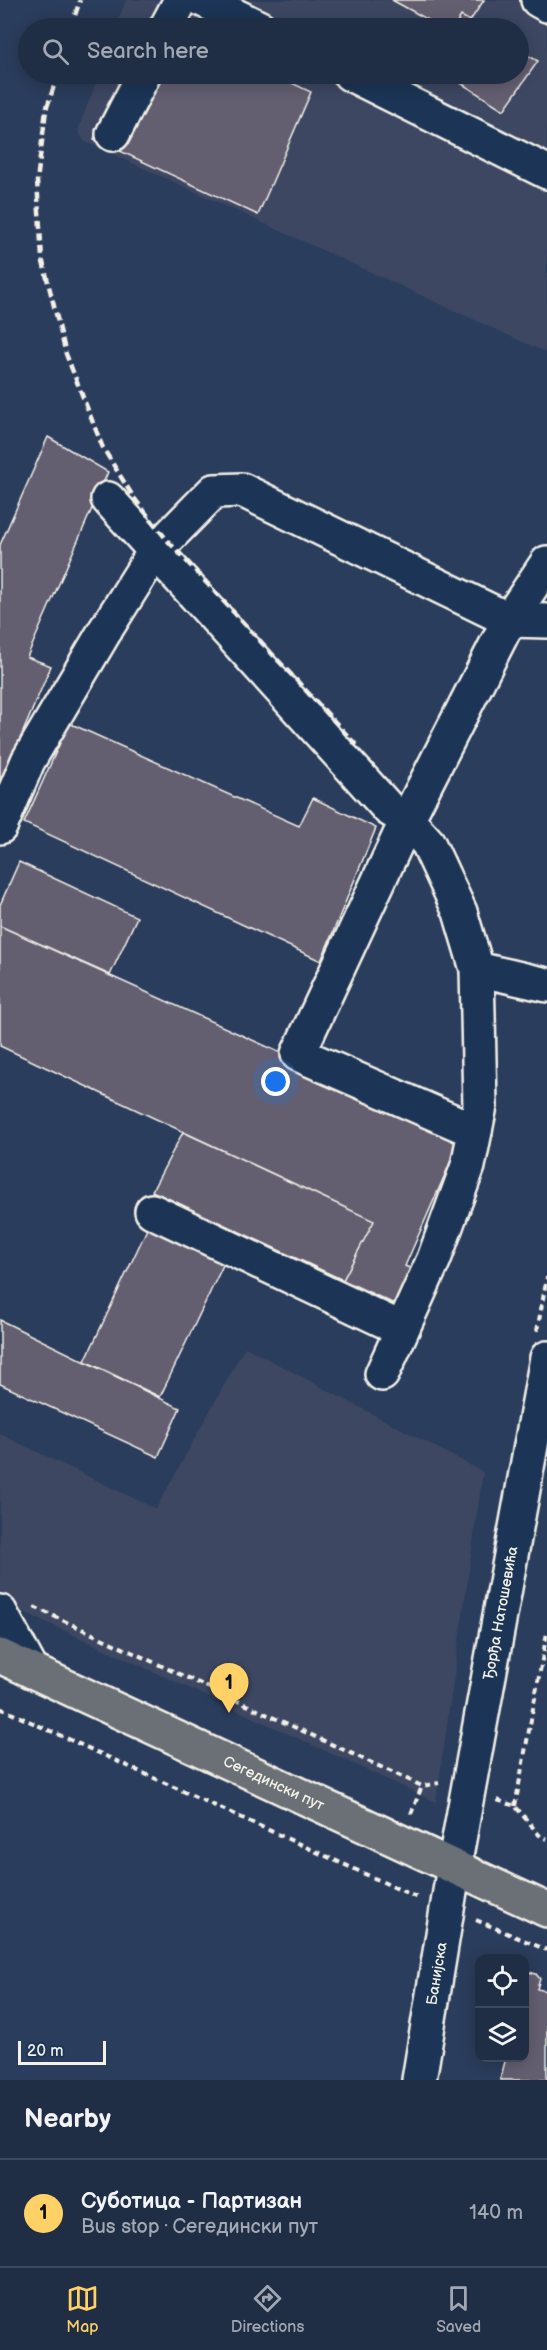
<!DOCTYPE html>
<html lang="en">
<head>
<meta charset="utf-8">
<style>
	body { margin:0; font-family:"Balsamiq Sans",sans-serif; background:#2d3a50; color:#f1f3f6 }
	.controls { position:absolute; right:18px; bottom:18px; display:grid; overflow:hidden; border-radius:12px; box-shadow:0 3px 15px #0003 }
	.controls button { width:54px; height:54px; display:grid; place-items:center; padding:0; border:0; border-bottom:2px solid #3d4a5e; background:#202e45; color:#f1f3f6; font:30px sans-serif }
	.scale { position:absolute; left:18px; bottom:15px; width:88px; box-sizing:border-box; padding-left:6px; border:3px solid #f4f1e8; border-top:0; font-size:16px; line-height:21px; white-space:nowrap; color:#f4f1e8; -webkit-text-stroke:4px #1d3557; paint-order:stroke }
	.you { position:absolute; left:276px; top:1082px; width:21px; height:21px; margin:-15px; border:4px solid #fff; border-radius:50%; background:#1a73e8; box-shadow:0 0 0 9px #1a73e833 }
	.badge { display:grid; place-items:center; width:39px; height:39px; border-radius:50%; background:#ffd166; color:#111; font-size:20px; font-weight:700 }
	.pin { position:absolute; translate:-50% -50px; filter:drop-shadow(0 2px 3px #0008) }
	.pin::after { content:''; position:absolute; top:32px; width:21px; height:18px; background:inherit; clip-path:polygon(0 0,100% 0,50% 100%) }
	.list { margin:0; padding:0; list-style:none }
	h2 { display:flex; justify-content:space-between; align-items:center; height:78px; margin:0; padding:0 24px; font-size:26px }
	h2 small { font-size:20px; font-weight:400; color:#a2a8b3 }
	.list li { display:grid; grid-template-columns:39px 1fr auto; gap:18px; align-items:center; box-sizing:border-box; height:108px; padding:0 24px; border-top:2px solid #3d4a5e }
	.list b { display:block; font-size:22px; white-space:nowrap }
	.list p { margin:0; font-size:20px; white-space:nowrap; color:#a2a8b3 }
	.list em { font-size:20px; font-style:normal; color:#a2a8b3 }
	.icon { flex:none; width:33px; height:33px; fill:none; stroke:currentColor; stroke-width:2; stroke-linecap:round; stroke-linejoin:round }
	.map { position:relative; flex:none; width:547px; height:2080px; overflow:hidden }
	.search { position:absolute; background:#202e45; box-shadow:0 3px 15px #0003; left:18px; right:18px; top:18px; height:66px; display:flex; align-items:center; gap:15px; box-sizing:border-box; padding:0 21px; border-radius:33px; color:#a2a8b3; font-size:22px }
	.sheet { height:186px; background:#202e45 }
	nav { display:flex; justify-content:space-around; align-items:center; box-sizing:border-box; height:84px; border-top:2px solid #3d4a5e; background:#202e45; font-size:16px; color:#a2a8b3 }
	nav a { display:grid; justify-items:center; gap:3px }
	nav .on { color:#ffd166 }
	.map>svg:first-child { display:block }
</style>
</head>
<body>
<div class="map">
<svg width="547" height="2080" viewBox="0 0 547 2080">
	<rect width="100%" height="100%" fill="#2b3d5c"/>
	<filter id="ink" filterUnits="userSpaceOnUse"><feTurbulence type="fractalNoise" baseFrequency=".0167" numOctaves="2"/><feDisplacementMap in="SourceGraphic" scale="12" xChannelSelector="R" yChannelSelector="G"/><feConvolveMatrix kernelMatrix="1 2 1 2 8 2 1 2 1" color-interpolation-filters="sRGB"/></filter>
	<g filter="url(#ink)">
		<path fill="#3c4762" d="M 126,0 L 538,0 L 547,5 L 547,353 L 84,141 L 78,130 L 99,74 L 518,74 L 518,28 L 115,28 Z
			M 245,1347 L 483,1472 L 436,1802 L 0,1601 L 0,1434 L 156,1509 Z"/>
		<path fill="#635e71" stroke="#f4f1e8" stroke-width="1.5" d="M 392,0 L 484,0 L 470,21 L 461,16 L 454,28 L 443,28 Z
			M 461,16 L 470,21 L 482,28 L 454,28 Z
			M 518,50 L 538,61 L 504,110 L 446,74 L 518,74 Z
			M 123,74 L 273,74 L 311,92 L 258,215 L 94,139 Z
			M 48,437 L 108,472 L 27,657 L 51,666 L 0,786 L 0,545 Z
			M 69,723 L 299,826 L 313,798 L 376,828 L 321,961 L 24,823 Z
			M 19,862 L 137,917 L 110,975 L 0,926 L 0,905 Z
			M 0,926 L 270,1048 L 461,1138 L 405,1266 L 419,1272 L 403,1308 L 343,1280 L 374,1221 L 0,1046 Z
			M 183,1132 L 374,1221 L 343,1280 L 152,1191 Z
			M 149,1225 L 224,1263 L 160,1397 L 85,1361 Z
			M 0,1320 L 180,1408 L 158,1457 L 0,1384 Z
			M 529,1972 L 536,1974 L 540,1979 L 537,1989 L 547,1991 L 547,2080 L 500,2080 L 506,2058 L 524,2058 L 524,1975 Z"/>
		<g fill="none" stroke-linecap="round" stroke-linejoin="round">
			<defs>
				<g id="minor">
					<path d="M 203,0 L 260,28"/>
					<path d="M 538,0 L 547,5"/>
					<path d="M 166,28 L 181,0"/>
					<path d="M 350,74 L 547,172"/>
					<path d="M 113,134 L 144,74"/>
					<path d="M 108,499 L 389,809 L 407,820 L 428,843 L 460,912 L 477,969 L 480,1106 L 468,1166 L 434,1259 L 382,1374"/>
					<path d="M 0,827 L 28,761 L 106,629 L 155,551 L 214,491 L 242,490 L 509,620 L 547,621"/>
					<path d="M 477,969 L 547,985"/>
					<path d="M 475,1131 L 298,1054 L 407,820 L 509,620 L 547,563"/>
					<path d="M 152,1211 L 402,1329"/>
					<path d="M 0,1612 L 32,1671"/>
					<path id="s1" d="M 419,2080 L 454,1867 L 547,1358"/>
				</g>
				<g id="major">
					<path id="s2" d="M 0,1656 L 547,1910"/>
				</g>
			</defs>
			<use href="#minor" stroke="#f4f1e8" stroke-width="38"/>
			<use href="#major" stroke="#f4f1e8" stroke-width="38"/>
			<path stroke="#f4f1e8" stroke-width="4" stroke-dasharray="6 4.5" stroke-linecap="butt" d="M 537,1331 L 547,1277
				M 34,1607 L 422,1786 L 439,1783
				M 0,1708 L 418,1898
				M 497,1800 L 515,1806 L 541,1837 L 547,1839
				M 515,1806 L 547,1633
				M 411,1814 L 422,1786
				M 476,1920 L 547,1950"/>
			<use href="#minor" stroke="#1d3557" stroke-width="33"/>
			<use href="#major" stroke="#6b6f75" stroke-width="33"/>
			<path stroke="#f4f1e8" stroke-width="4.5" stroke-dasharray="9 4.5" stroke-linecap="butt" d="M 71,28 L 80,0
				M 58,74 L 46,110 L 37,181 L 42,258 L 66,354 L 103,448 L 134,498 L 167,540 L 359,748"/>
		</g>
	</g>
	<g text-anchor="middle" dominant-baseline="central" stroke-width="5" stroke-linejoin="round" paint-order="stroke">
		<g font-size="15" fill="#f4f1e8" stroke="#1d3557">
			<text stroke="none"><textPath href="#s1" startOffset="474">Ђорђа Натошевића</textPath></text>
			<text stroke="none"><textPath href="#s2" startOffset="302">Сегедински пут</textPath></text>
			<text stroke="none"><textPath href="#s1" startOffset="108">Банијска</textPath></text>
		</g>
	</g>
</svg>
<div class="controls">
<button><svg class="icon" aria-label="locate" viewBox="0 0 24 24"><circle cx="12" cy="12" r="6"/><path d="M12 2v4M12 18v4M2 12h4M18 12h4"/></svg></button>
<button><svg class="icon" aria-label="layers" viewBox="0 0 24 24"><path d="M12 4l9 5-9 5-9-5zM3 14l9 5 9-5"/></svg></button>
</div>
<div class="scale">20 m</div>
<div class="you"></div>
<div class="pin badge" style="left:229px;top:1713px">1</div>
<div class="search"><svg class="icon" aria-label="search" viewBox="0 0 24 24"><circle cx="10" cy="10" r="6"/><path d="M15 15l6 6"/></svg>Search here</div>
</div>
<section class="sheet">
<h2>Nearby<small></small></h2>
<ul class="list">
<li><span class="badge">1</span><div><b>Суботица - Партизан</b><p>Bus stop · Сегедински пут</p></div><em>140 m</em></li>
</ul>
</section>
<nav>
<a class="on"><svg class="icon" aria-label="map" viewBox="0 0 24 24"><path d="M3 6l6-2 6 2 6-2v14l-6 2-6-2-6 2zM9 4v14M15 6v14"/></svg>Map</a>
<a><svg class="icon" aria-label="directions" viewBox="0 0 24 24"><path d="M12 3l9 9-9 9-9-9zM9 14v-3h6M13 9l2 2-2 2"/></svg>Directions</a>
<a><svg class="icon" aria-label="saved" viewBox="0 0 24 24"><path d="M7 4h10v16l-5-4-5 4z"/></svg>Saved</a>
</nav>
</body>
</html>
